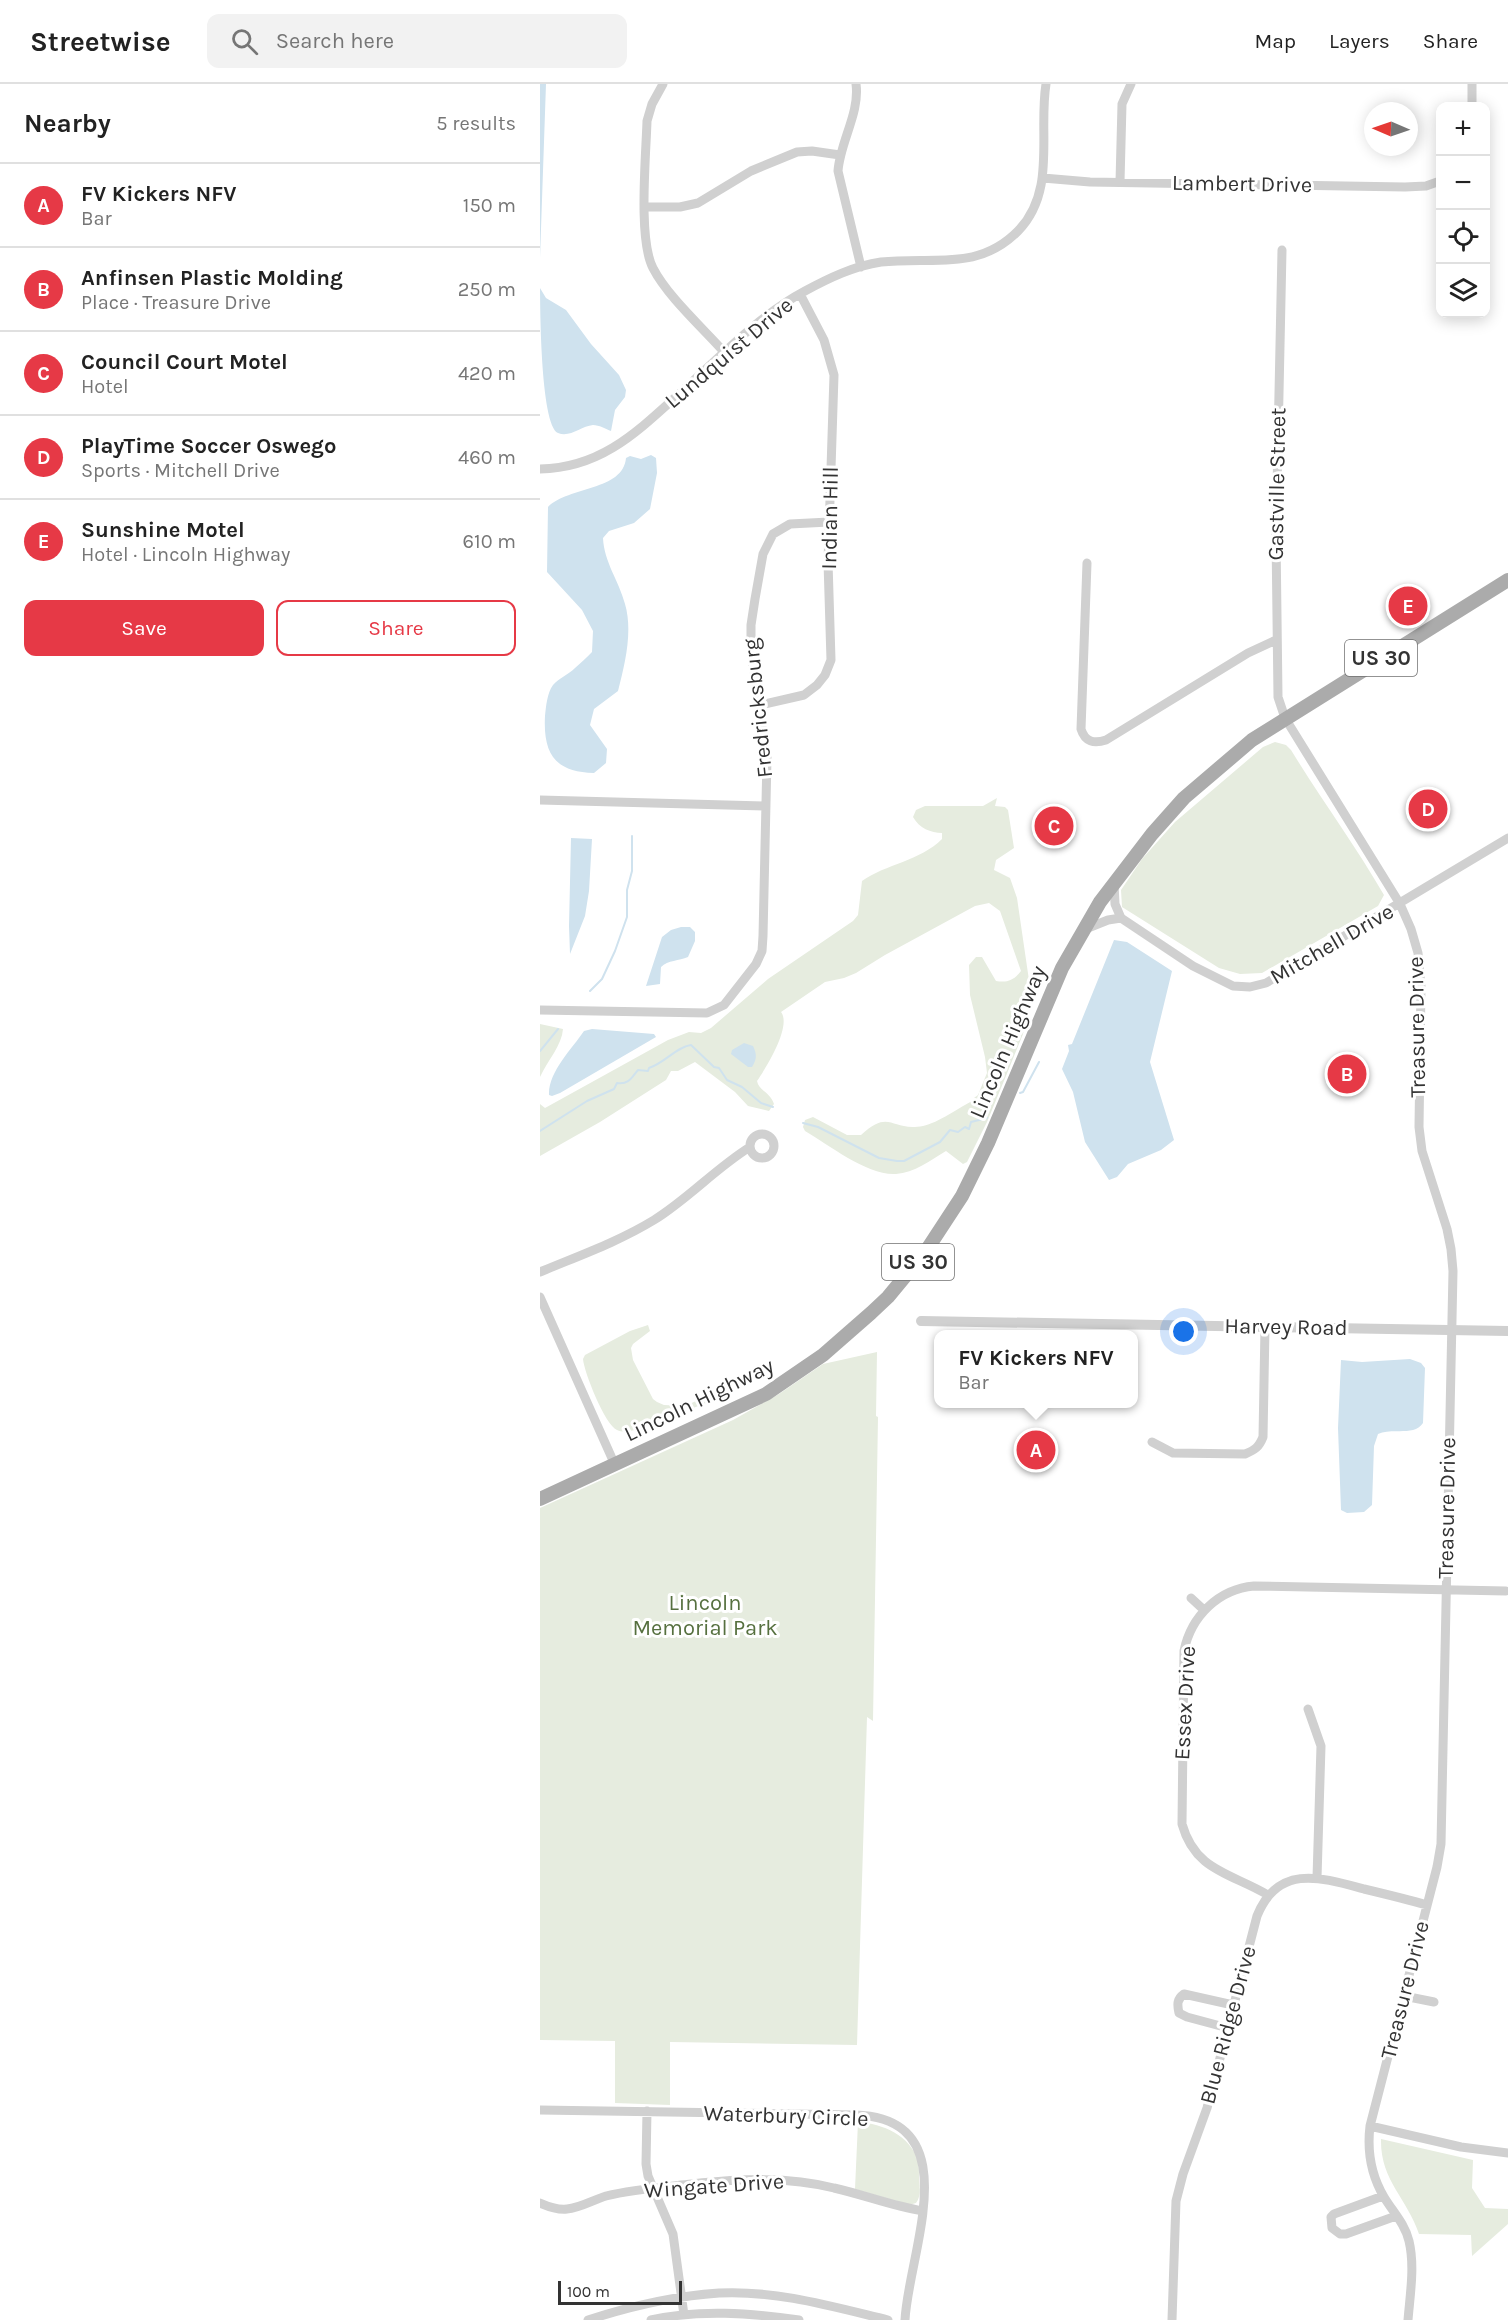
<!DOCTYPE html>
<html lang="en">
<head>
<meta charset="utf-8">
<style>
	body { margin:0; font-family:Karla,sans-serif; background:#f2f2f2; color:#222 }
	.controls { position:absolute; right:18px; top:18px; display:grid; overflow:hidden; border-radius:12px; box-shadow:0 3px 15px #0003 }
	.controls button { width:54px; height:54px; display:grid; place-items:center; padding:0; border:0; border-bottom:2px solid #e0e0e0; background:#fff; color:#222; font:30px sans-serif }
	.compass { position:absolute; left:824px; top:18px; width:54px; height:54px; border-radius:50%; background:#fff; box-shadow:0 3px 15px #0003; rotate:272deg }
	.scale { position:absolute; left:18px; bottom:15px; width:124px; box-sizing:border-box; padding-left:6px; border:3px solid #333; border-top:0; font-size:16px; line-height:21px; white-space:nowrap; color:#333; -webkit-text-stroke:4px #fff; paint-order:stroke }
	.you { position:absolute; left:644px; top:1248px; width:21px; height:21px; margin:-15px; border:4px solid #fff; border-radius:50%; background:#1a73e8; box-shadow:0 0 0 9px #1a73e833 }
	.badge { display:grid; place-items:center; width:39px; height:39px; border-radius:50%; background:#e63946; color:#fff; font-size:20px; font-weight:700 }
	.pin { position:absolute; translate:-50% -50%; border:3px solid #fff; box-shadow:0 2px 6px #0006 }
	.popup { position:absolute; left:394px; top:1246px; width:204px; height:78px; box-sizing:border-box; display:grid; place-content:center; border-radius:12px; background:#fff; filter:drop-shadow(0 2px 4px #0005); font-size:20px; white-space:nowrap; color:#767676 }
	.popup b { font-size:22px; color:#222 }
	.popup::after { content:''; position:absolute; left:50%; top:100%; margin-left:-12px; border:12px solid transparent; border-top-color:#fff }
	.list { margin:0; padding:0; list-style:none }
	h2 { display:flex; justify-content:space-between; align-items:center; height:78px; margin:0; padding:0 24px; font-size:26px }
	h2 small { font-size:20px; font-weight:400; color:#767676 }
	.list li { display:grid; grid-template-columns:39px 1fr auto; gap:18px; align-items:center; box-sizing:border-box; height:84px; padding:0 24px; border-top:2px solid #e0e0e0 }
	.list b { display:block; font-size:22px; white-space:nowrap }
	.list p { margin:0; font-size:20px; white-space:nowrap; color:#767676 }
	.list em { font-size:20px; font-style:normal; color:#767676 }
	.actions { display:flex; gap:12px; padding:18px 24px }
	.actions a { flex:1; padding:14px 0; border:2px solid #e63946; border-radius:12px; text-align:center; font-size:21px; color:#e63946 }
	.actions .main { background:#e63946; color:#fff }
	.icon { flex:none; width:33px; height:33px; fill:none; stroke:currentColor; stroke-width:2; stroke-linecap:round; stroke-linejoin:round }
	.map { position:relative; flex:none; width:968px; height:2236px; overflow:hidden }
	header { display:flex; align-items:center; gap:36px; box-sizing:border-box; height:84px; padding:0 30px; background:#fff; border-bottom:2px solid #e0e0e0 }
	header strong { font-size:28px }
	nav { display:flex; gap:33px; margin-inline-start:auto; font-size:21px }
	.search { width:420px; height:54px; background:#f2f2f2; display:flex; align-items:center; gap:15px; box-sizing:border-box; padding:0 21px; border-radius:12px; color:#767676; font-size:22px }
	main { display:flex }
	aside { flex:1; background:#fff }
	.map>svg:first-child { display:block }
</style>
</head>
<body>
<header>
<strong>Streetwise</strong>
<div class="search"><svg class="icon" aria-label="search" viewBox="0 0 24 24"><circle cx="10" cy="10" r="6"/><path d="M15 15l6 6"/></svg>Search here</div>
<nav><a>Map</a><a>Layers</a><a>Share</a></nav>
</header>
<main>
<aside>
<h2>Nearby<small>5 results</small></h2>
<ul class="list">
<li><span class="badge">A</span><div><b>FV Kickers NFV</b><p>Bar</p></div><em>150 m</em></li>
<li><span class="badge">B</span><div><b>Anfinsen Plastic Molding</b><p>Place · Treasure Drive</p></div><em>250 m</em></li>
<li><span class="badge">C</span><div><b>Council Court Motel</b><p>Hotel</p></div><em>420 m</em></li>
<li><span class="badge">D</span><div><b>PlayTime Soccer Oswego</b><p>Sports · Mitchell Drive</p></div><em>460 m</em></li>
<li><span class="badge">E</span><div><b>Sunshine Motel</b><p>Hotel · Lincoln Highway</p></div><em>610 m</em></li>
</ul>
<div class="actions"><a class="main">Save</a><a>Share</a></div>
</aside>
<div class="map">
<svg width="968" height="2236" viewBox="0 0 968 2236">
	<rect width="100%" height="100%" fill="#fff"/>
	<path fill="#e6ecdf" d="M 735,658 L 746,661 L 751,666 C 781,715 815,761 844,811 L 838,822 L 722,889 L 700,890 L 679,884 L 582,823 L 581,806 L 602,775 L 635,738 L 723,663 Z
		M 457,714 L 455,722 L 465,723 L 468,726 L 474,764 L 456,776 L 454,786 L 470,794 L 477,814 L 491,910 L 490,921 L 483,950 L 468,987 L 447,1038 L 427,1078 L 423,1080 L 406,1067 C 391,1076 374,1089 356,1090 C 328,1092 289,1061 265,1047 L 263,1043 L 265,1036 L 273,1033 L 307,1051 L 321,1051 C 351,1024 350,1048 383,1042 C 398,1039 420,1023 434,1016 L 434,1014 L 438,1011 L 447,989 L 445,973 L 430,911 L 429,881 L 436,873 L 442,873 L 456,897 C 468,899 474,896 481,887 L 460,827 L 449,819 L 435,822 L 345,871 L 316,889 L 304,894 L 285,898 L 241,928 C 252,942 226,984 217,997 C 219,1007 230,1008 234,1020 L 229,1027 L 208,1022 L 195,1008 L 155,978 L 138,987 L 131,987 L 126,996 L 60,1038 L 0,1072 L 0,1020 L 5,1024 L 128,956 L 149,948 L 161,949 L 171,944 L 228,895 L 313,837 L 318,831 L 322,797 C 346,780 380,777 402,755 L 402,749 C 391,749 379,744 373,733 L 376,726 L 385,722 L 443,722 Z
		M 0,940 L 23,945 C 22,961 8,976 0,993 Z
		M 108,1241 L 110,1247 L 93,1260 L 91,1264 L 93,1276 L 113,1315 L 117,1318 L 124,1321 L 145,1322 L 187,1303 L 190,1310 L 95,1346 C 89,1347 83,1349 77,1346 C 65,1341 44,1288 43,1275 L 45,1271 L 90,1247 Z
		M 337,1268 L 336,1332 L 338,1333 L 333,1637 L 327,1633 L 317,1961 L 130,1958 L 130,2021 L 75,2019 L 75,1957 L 0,1956 L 0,1424 L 193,1336 L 239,1310 L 283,1280 Z
		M 318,2038 C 343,2040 370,2051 378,2077 C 379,2083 379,2090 379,2096 C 380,2105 381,2112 376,2119 L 369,2121 L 315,2105 Z
		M 841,2055 L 933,2076 L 932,2104 L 945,2124 L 968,2125 L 968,2140 L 932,2172 L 931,2151 L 879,2150 C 867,2114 840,2096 841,2055 Z"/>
	<path fill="#cfe2ee" d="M 0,0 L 6,0 L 0,174 Z
		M 0,191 L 0,204 L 6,214 L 26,226 L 51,260 L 79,291 L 86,306 L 85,313 L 75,326 L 71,347 C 66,345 59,341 53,341 C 41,342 30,354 18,349 C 0,341 0,217 0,191 Z
		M 111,371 L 116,374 L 117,389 L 110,425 L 94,439 L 69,447 L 63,454 C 64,478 79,497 85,520 C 93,547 85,580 78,607 L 54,625 L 50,641 L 67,665 L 66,679 L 54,689 C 15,688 3,670 5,632 C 6,623 7,609 13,601 C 19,594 29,590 35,584 C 41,579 47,573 52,568 L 53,547 L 42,526 L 7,488 L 8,423 C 29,402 83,407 86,374 L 90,372 L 101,375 Z
		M 31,754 L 52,755 L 49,807 L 45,832 L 30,870 L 29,842 Z
		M 141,843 L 150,843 L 155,848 L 155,857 L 148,873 C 139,877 128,876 121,883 L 120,900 L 106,902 L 122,853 L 131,846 Z
		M 574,856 L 587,858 L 632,887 L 610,978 L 634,1056 L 621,1066 L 588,1080 L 577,1093 L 569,1096 L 545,1058 L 533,1008 L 522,985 L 529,967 L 528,961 L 532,960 Z
		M 52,945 L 114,950 L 116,953 L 20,1009 L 12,1012 L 9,1011 C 8,988 32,965 44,947 Z
		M 204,959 L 213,962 C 217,970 217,975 212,983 L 208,983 L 191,970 L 192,966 Z
		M 870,1275 L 881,1279 L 885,1284 L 883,1339 C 874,1353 852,1343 838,1350 L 834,1362 L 832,1421 L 824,1428 L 807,1429 L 801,1426 L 798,1344 L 801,1276 L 822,1278 Z"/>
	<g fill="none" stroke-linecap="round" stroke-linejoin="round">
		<path stroke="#cfe2ee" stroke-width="2" d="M 50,907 L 62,895 L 75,867 L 87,833 L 87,806 L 92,787 L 92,752
			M 0,967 L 18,945
			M 480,1009 L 483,1008 L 499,978
			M 263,1039 L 278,1043 L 339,1074 L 357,1077 L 364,1077 L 400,1058 L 410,1046 L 418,1048 L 425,1043 L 429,1045 L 431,1038 L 447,1034
			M 0,1047 L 47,1017 L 74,1005 L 77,999 C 89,1001 92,993 98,986 L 108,987 L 109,984 C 125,979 136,963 151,961 L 174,983 L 179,984 L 187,996 L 202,1003 L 221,1019 L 233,1023"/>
		<path stroke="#d0d0d0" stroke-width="9" d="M 123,0 L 112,20 L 107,37 C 106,72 98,156 113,184 C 128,213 163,244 185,269
			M 316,0 C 320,29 300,58 298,87 L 321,183
			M 932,0 L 932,22
			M 503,94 L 550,98 L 865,103 L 886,102 L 900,97
			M 580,98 L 582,20 L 591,0
			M 106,123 L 140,123 L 158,119 L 211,87 L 257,68 L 272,67 L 300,71
			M 742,166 L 736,453 L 738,613 L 745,634 L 860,820 L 871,845 L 878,869 L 881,902 L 879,1043 L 882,1067 L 907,1145 L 911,1165 L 913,1187 L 901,1760 L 897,1783 L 830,2042 C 827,2067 831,2091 844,2113 C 853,2128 865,2140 869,2157 C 875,2182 870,2211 868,2236
			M 0,385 C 61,384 97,348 139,310 C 179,274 218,232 265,207 C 289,194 314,182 341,178 C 392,172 438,188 478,147 C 517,107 498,49 506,0
			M 547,479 L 541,645 C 545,658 554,660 566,656 L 708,569 L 736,556
			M 220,621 L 264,611 L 277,601 L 285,591 L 291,576 L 288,478 L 294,291 L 284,256 L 260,210
			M 0,716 L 226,722
			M 574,799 L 575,820 L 581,834 L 653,882 L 693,902 L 710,903 L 726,899 L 968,754
			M 543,846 L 568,836 L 581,834
			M 0,926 L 167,929 L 184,921 L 216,880 L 222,867 L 223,852 L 227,674 L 211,569 L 211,541 L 215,515 L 223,470 L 233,450 L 250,440 L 289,438
			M210 1062a12 12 0 1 1 24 0a12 12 0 1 1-24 0Z
			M 0,1188 C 38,1172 78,1158 114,1136 C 148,1115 176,1084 210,1063
			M 0,1213 L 75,1381
			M 612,1358 L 633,1369 L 705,1370 C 715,1366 719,1363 723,1353 L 725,1243
			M 651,1514 L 664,1526
			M 768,1625 L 781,1662 L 777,1794
			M 728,1811 C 691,1789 655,1787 642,1740 L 644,1567 C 651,1532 679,1505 714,1502 L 966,1507
			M 864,1912 L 894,1918
			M 688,1944 L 647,1933 L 639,1929 C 637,1920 637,1915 644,1910 L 693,1921
			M 0,2026 L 316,2031 C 430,2035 368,2170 365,2236
			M 107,2027 L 106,2080 L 108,2092 L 133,2150 L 144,2231
			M 830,2042 L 921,2063 L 968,2069
			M 843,2112 L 794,2130 L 791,2133 L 792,2144 L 800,2150 L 806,2150 L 856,2132
			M 0,2119 C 9,2123 17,2126 27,2125 C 40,2124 53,2116 66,2112 C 94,2105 124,2103 152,2100 C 200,2095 248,2092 294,2104 C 325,2111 352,2122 383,2127
			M 48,2236 C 91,2222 134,2212 179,2209 C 236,2206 294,2223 348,2236
			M 111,2236 C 159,2225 211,2229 259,2236
			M 632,2236 L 636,2117 L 643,2090 L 667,2024 L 717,1832 C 738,1780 780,1793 824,1805 C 845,1810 866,1815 887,1821"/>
		<path stroke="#d0d0d0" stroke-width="10" d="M 381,1237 L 968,1247"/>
		<path stroke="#ababab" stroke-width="14" d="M 0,1415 L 226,1310 L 283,1271 L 331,1229 L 348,1213 L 386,1167 L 422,1112 L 448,1059 L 522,884 L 560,818 L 612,750 L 644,714 L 712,656 L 968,496"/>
	</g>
	<g text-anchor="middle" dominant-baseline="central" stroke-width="6" stroke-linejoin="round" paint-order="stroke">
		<g fill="#fff" stroke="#707070" stroke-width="1.5">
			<rect x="805" y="556" width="72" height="36" rx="4.5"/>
			<rect x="342" y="1160" width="72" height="36" rx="4.5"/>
		</g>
		<g font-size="21" font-weight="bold" fill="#333">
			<text x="841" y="574">US 30</text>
			<text x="378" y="1178">US 30</text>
		</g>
		<g font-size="22" fill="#333" stroke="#fff">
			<text transform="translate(702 100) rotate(1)">Lambert Drive</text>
			<text transform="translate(189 269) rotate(-40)">Lundquist Drive</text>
			<text transform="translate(737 400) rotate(-89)">Gastville Street</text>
			<text transform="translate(290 434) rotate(-89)">Indian Hill</text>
			<text transform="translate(218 624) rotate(-96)">Fredricksburg</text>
			<text transform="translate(792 860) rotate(-30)">Mitchell Drive</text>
			<text transform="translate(877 943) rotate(-91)">Treasure Drive</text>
			<text transform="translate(468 958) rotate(-67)">Lincoln Highway</text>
			<text transform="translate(746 1243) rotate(1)">Harvey Road</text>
			<text transform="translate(159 1316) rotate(-26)">Lincoln Highway</text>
			<text transform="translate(907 1424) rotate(-89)">Treasure Drive</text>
			<text transform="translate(645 1619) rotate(-87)">Essex Drive</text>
			<text transform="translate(865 1906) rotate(-76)">Treasure Drive</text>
			<text transform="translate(688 1941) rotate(-75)">Blue Ridge Drive</text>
			<text transform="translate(246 2032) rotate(2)">Waterbury Circle</text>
			<text transform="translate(174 2102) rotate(-4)">Wingate Drive</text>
		</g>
		<g font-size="22" fill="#56703f" stroke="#fff">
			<text x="165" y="1519">Lincoln<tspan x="165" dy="25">Memorial Park</tspan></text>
		</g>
	</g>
</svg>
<div class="controls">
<button>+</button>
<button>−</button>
<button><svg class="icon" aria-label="locate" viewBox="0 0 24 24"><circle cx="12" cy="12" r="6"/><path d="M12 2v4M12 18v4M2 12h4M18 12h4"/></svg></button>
<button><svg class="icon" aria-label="layers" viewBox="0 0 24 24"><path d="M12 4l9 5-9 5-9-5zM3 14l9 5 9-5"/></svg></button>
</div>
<svg class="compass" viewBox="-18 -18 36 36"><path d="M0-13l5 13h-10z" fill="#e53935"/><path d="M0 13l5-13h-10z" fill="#767676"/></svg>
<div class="scale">100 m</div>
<div class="you"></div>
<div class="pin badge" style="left:496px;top:1366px">A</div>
<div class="popup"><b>FV Kickers NFV</b>Bar</div>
<div class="pin badge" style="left:807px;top:990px">B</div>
<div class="pin badge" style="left:514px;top:742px">C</div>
<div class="pin badge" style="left:888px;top:725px">D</div>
<div class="pin badge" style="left:868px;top:522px">E</div>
</div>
</main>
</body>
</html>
